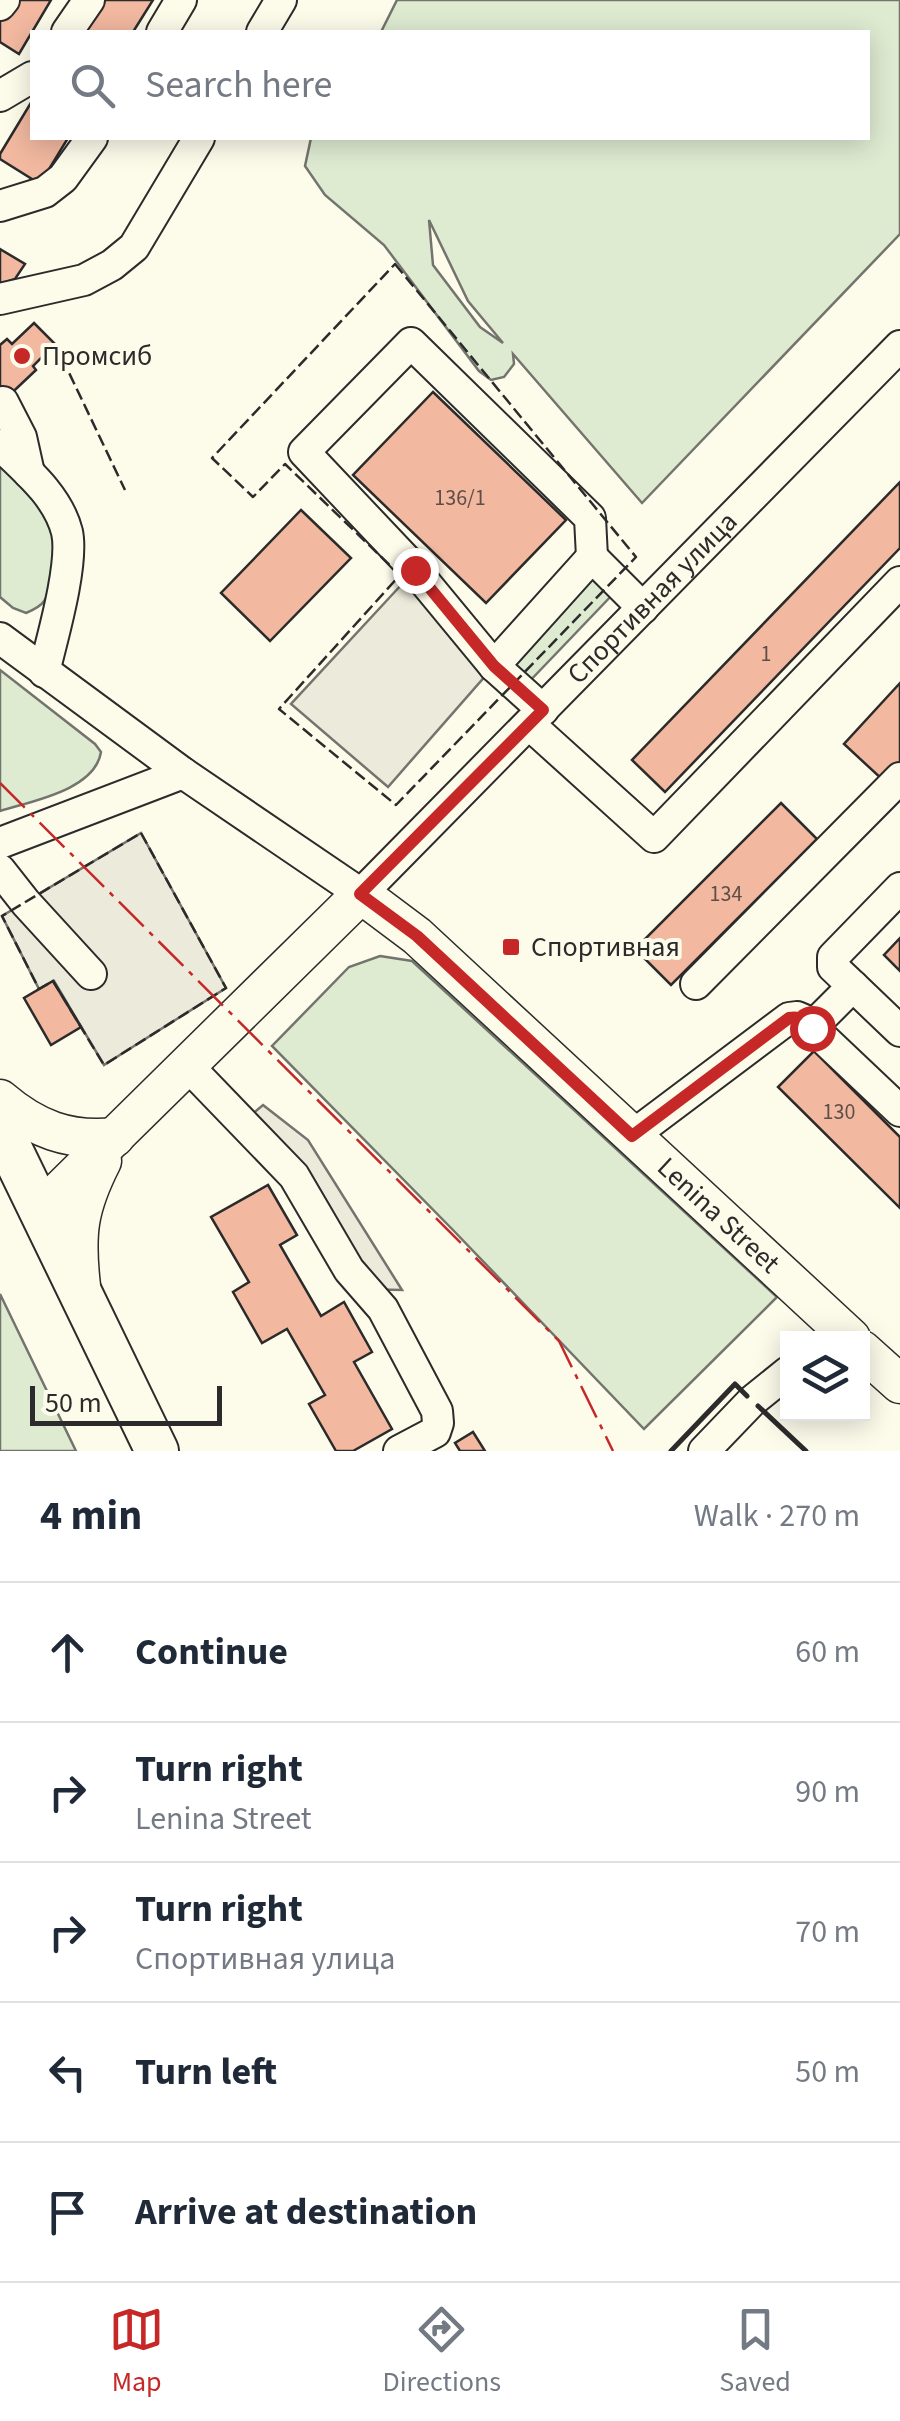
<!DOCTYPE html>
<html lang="en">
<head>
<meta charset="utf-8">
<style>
	body { margin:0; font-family:"Source Sans 3",sans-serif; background:#f2f2f3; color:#1f2937 }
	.controls { position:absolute; right:30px; bottom:30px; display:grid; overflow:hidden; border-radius:0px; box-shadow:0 5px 25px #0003 }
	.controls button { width:90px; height:90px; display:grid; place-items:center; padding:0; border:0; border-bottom:2px solid #e0e1e3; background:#fff; color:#1f2937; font:50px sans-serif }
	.scale { position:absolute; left:30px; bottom:25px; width:192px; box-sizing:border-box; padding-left:10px; border:5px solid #2b2b2b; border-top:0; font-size:28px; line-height:35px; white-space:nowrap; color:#2b2b2b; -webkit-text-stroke:8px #fdfbea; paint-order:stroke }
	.stop { position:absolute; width:30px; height:30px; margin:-22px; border:8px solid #c62828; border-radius:50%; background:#fff }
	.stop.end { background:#c62828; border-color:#fff; box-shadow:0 2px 10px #0008 }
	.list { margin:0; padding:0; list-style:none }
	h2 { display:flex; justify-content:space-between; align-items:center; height:130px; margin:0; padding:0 40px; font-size:42px }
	h2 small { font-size:32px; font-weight:400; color:#747a83 }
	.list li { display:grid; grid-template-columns:65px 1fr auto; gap:30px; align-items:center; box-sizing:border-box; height:140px; padding:0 40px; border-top:2px solid #e0e1e3 }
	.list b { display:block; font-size:38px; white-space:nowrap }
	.list p { margin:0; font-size:32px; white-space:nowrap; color:#747a83 }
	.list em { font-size:32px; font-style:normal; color:#747a83 }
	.icon { flex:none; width:55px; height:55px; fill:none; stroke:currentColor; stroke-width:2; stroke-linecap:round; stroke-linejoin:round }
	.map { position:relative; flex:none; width:900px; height:1451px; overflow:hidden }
	.search { position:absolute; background:#fff; box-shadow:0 5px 25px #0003; left:30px; right:30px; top:30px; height:110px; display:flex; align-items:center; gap:25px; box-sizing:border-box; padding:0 35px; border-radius:0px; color:#747a83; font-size:38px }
	.sheet { height:830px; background:#fff }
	nav { display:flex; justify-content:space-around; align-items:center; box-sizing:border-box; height:140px; border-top:2px solid #e0e1e3; background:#fff; font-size:28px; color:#747a83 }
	nav a { display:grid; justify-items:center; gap:5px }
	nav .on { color:#c62828 }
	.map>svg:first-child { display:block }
</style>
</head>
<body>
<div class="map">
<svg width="900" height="1451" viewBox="0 0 900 1451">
	<rect width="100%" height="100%" fill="#fdfbea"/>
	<path fill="#deebd1" stroke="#74746e" stroke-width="2.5" fill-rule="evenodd" d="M 397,0 L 900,0 L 900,234 L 642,503 L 513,354 L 514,364 L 504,377 L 491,380 L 479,371 L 384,245 L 325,195 L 305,166 L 311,138 L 868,138 L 868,32 L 381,32 ZM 429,220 L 468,301 L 503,343 L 480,327 L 433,265 Z
		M 0,465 C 21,488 51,512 56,544 C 57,554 53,566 51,576 C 47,598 48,604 26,613 L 13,608 L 0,597 Z
		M 595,577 L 615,592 L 525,686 L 510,658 L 585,579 Z
		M 0,670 L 95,744 L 101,752 C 95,790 32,801 0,811 Z
		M 380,956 L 412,961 L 777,1297 L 644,1429 L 453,1230 L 272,1046 L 349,967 Z
		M 0,1294 L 76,1451 L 0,1451 Z"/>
	<path fill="#eceadb" stroke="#74746e" stroke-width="2.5" d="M 415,570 L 422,603 L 494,666 L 388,787 L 291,704 Z
		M 141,833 L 226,988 L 104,1065 L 54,981 L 39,989 L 2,916 Z
		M 263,1105 L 308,1140 L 402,1290 L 353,1289 L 249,1117 Z"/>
	<path fill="#f2b8a0" stroke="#2b2b2b" stroke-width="2.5" d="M 12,0 L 51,0 L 19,54 L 0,42 L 0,21 Z
		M 95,0 L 153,0 L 133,32 L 75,32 Z
		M 32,101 L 32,138 L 68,138 L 40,184 L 0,159 L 0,154 Z
		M 0,249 L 25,264 L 15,279 L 0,284 Z
		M 34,323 L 55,344 L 33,366 L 36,370 L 0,404 L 0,345 L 7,339 L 12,344 Z
		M 433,392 L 566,520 L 486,603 L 353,475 Z
		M 900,482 L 900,548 L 665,792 L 632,760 Z
		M 301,510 L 351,558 L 270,641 L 221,593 Z
		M 900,683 L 900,763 L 884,781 L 844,744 Z
		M 781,803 L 817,839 L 671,985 L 635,949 Z
		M 900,938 L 900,971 L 884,955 Z
		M 53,981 L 81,1027 L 51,1045 L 24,998 Z
		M 814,1051 L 900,1137 L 900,1208 L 778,1087 Z
		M 268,1185 L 297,1235 L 280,1245 L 321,1316 L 344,1302 L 372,1352 L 354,1362 L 392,1429 L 353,1451 L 336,1451 L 309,1404 L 325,1395 L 287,1329 L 262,1343 L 233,1292 L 249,1282 L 211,1217 Z
		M 473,1432 L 485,1451 L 460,1451 L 455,1443 Z"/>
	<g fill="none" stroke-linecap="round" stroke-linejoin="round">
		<defs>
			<g id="minor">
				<path d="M 0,5 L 4,0"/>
				<path d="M 67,32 L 89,0"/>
				<path d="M 162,32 L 181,0"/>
				<path d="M 262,32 L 281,0"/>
				<path d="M 0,96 L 32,77"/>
				<path d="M 0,206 L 45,192 L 63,178 L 92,138"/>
				<path d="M 0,299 L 84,280 L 112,265 L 134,247 L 199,138"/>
				<path d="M 3,402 L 21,437 L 29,473"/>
				<path d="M 0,445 C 26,470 58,496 67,532 C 74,564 52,639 44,672"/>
				<path id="s1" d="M 0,638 L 183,773 L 361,894 L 900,346"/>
				<path d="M 494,666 L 592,557 L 643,608"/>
				<path d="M 543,710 L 494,666 L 409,563 L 304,452 L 411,343 L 590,518 L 592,557"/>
				<path d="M 529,724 L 654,837 L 900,582"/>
				<path d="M 0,843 L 183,773"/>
				<path d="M 0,870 L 26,903 L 91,974"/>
				<path d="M 696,984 L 900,778"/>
				<path d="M 853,986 L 833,967 L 833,957 L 900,888"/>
				<path d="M 812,1027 L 853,986 L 900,1031"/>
				<path d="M 187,1065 L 294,1176 L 349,1270 L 383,1309 L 437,1411 L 438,1423 L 435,1432 L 399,1451"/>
				<path d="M 632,1136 L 789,1018 L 797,1017 L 804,1020 L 900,1111"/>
				<path d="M 704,1451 L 752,1401 L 788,1372"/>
			</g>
			<g id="major">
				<path d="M 0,1099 C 35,1129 69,1142 115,1137"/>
				<path id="s2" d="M 41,1209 L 361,894 L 417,936 L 851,1338"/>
				<path d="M 81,1286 C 75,1234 78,1208 102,1161"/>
				<path d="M 862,1350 L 900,1384"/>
			</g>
			<path id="highway" d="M 0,1127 L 157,1451"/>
		</defs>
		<use href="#minor" stroke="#2b2b2b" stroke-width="34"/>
		<use href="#major" stroke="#2b2b2b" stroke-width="41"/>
		<use href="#highway" stroke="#2b2b2b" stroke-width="46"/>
		<use href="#minor" stroke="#fdfbea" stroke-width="30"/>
		<use href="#major" stroke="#fdfbea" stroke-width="38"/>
		<use href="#highway" stroke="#fdfbea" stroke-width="42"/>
		<path stroke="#2b2b2b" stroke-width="2.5" stroke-dasharray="12 5" stroke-linecap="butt" d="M 395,264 L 636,557 L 396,805 L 279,709 L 400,575 L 285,464 L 253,497 L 212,458 Z
			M 62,358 L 125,490
			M 141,833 L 226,988 L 104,1065 L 53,981 L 39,989 L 2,916 Z"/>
		<path stroke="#2b2b2b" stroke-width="5" d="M 758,1406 L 806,1451
			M 671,1451 L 735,1384 L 747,1396"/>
		<path stroke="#c62828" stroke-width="2.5" stroke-dasharray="35 8 5 8" stroke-linecap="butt" d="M 0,783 L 559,1341 L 613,1451"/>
	</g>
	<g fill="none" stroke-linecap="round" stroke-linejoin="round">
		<path stroke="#c62828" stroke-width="12" d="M 415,570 L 494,666 L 543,710 L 360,894 L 417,936 L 632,1136 L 789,1018 C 800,1016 805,1020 812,1028"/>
	</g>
	<g fill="#c62828" stroke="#fdfbea" stroke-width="4">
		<circle cx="22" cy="356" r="10"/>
		<rect x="501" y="937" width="20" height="20" rx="5"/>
	</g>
	<g text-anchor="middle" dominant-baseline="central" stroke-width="8" stroke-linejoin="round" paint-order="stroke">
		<g font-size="22" fill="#5d4e48">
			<text x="460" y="498">136/1</text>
			<text x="766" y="654">1</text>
			<text x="726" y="894">134</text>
			<text x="839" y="1112">130</text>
		</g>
		<g font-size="28" fill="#2b2b2b" stroke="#fdfbea" text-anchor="start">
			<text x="42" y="356">Промсиб</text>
			<text x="531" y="947">Спортивная</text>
		</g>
		<g font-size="28" fill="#2b2b2b" stroke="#fdfbea">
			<text stroke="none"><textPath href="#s1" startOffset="858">Спортивная улица</textPath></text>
			<text stroke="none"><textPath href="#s2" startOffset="930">Lenina Street</textPath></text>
		</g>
	</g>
</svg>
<div class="controls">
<button><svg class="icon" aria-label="layers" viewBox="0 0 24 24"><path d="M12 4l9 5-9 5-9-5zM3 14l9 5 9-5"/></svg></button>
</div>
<div class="scale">50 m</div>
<div class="stop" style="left:812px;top:1028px"></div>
<div class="stop end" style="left:415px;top:570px"></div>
<div class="search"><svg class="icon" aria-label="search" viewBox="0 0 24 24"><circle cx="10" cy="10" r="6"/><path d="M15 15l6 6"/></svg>Search here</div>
</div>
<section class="sheet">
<h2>4 min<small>Walk · 270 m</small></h2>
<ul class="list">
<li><svg class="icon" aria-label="ahead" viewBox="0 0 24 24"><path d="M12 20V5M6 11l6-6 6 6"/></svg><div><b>Continue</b></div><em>60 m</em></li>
<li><svg class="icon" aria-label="right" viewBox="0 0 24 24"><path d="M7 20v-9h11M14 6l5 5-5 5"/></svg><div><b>Turn right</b><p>Lenina Street</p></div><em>90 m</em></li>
<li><svg class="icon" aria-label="right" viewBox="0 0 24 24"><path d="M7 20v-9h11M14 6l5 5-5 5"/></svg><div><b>Turn right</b><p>Спортивная улица</p></div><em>70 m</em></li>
<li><svg class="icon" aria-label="left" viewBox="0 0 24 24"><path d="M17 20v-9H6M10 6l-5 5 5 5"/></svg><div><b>Turn left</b></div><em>50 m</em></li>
<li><svg class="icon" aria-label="arrive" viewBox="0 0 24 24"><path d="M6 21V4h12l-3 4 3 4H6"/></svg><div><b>Arrive at destination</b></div></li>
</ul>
</section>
<nav>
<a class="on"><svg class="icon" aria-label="map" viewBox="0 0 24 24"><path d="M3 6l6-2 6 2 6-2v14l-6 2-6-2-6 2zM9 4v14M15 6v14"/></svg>Map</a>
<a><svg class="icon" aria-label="directions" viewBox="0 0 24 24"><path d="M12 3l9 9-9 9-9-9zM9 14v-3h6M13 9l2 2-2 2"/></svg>Directions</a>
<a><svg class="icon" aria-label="saved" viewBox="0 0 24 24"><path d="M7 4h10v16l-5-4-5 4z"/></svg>Saved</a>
</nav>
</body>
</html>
